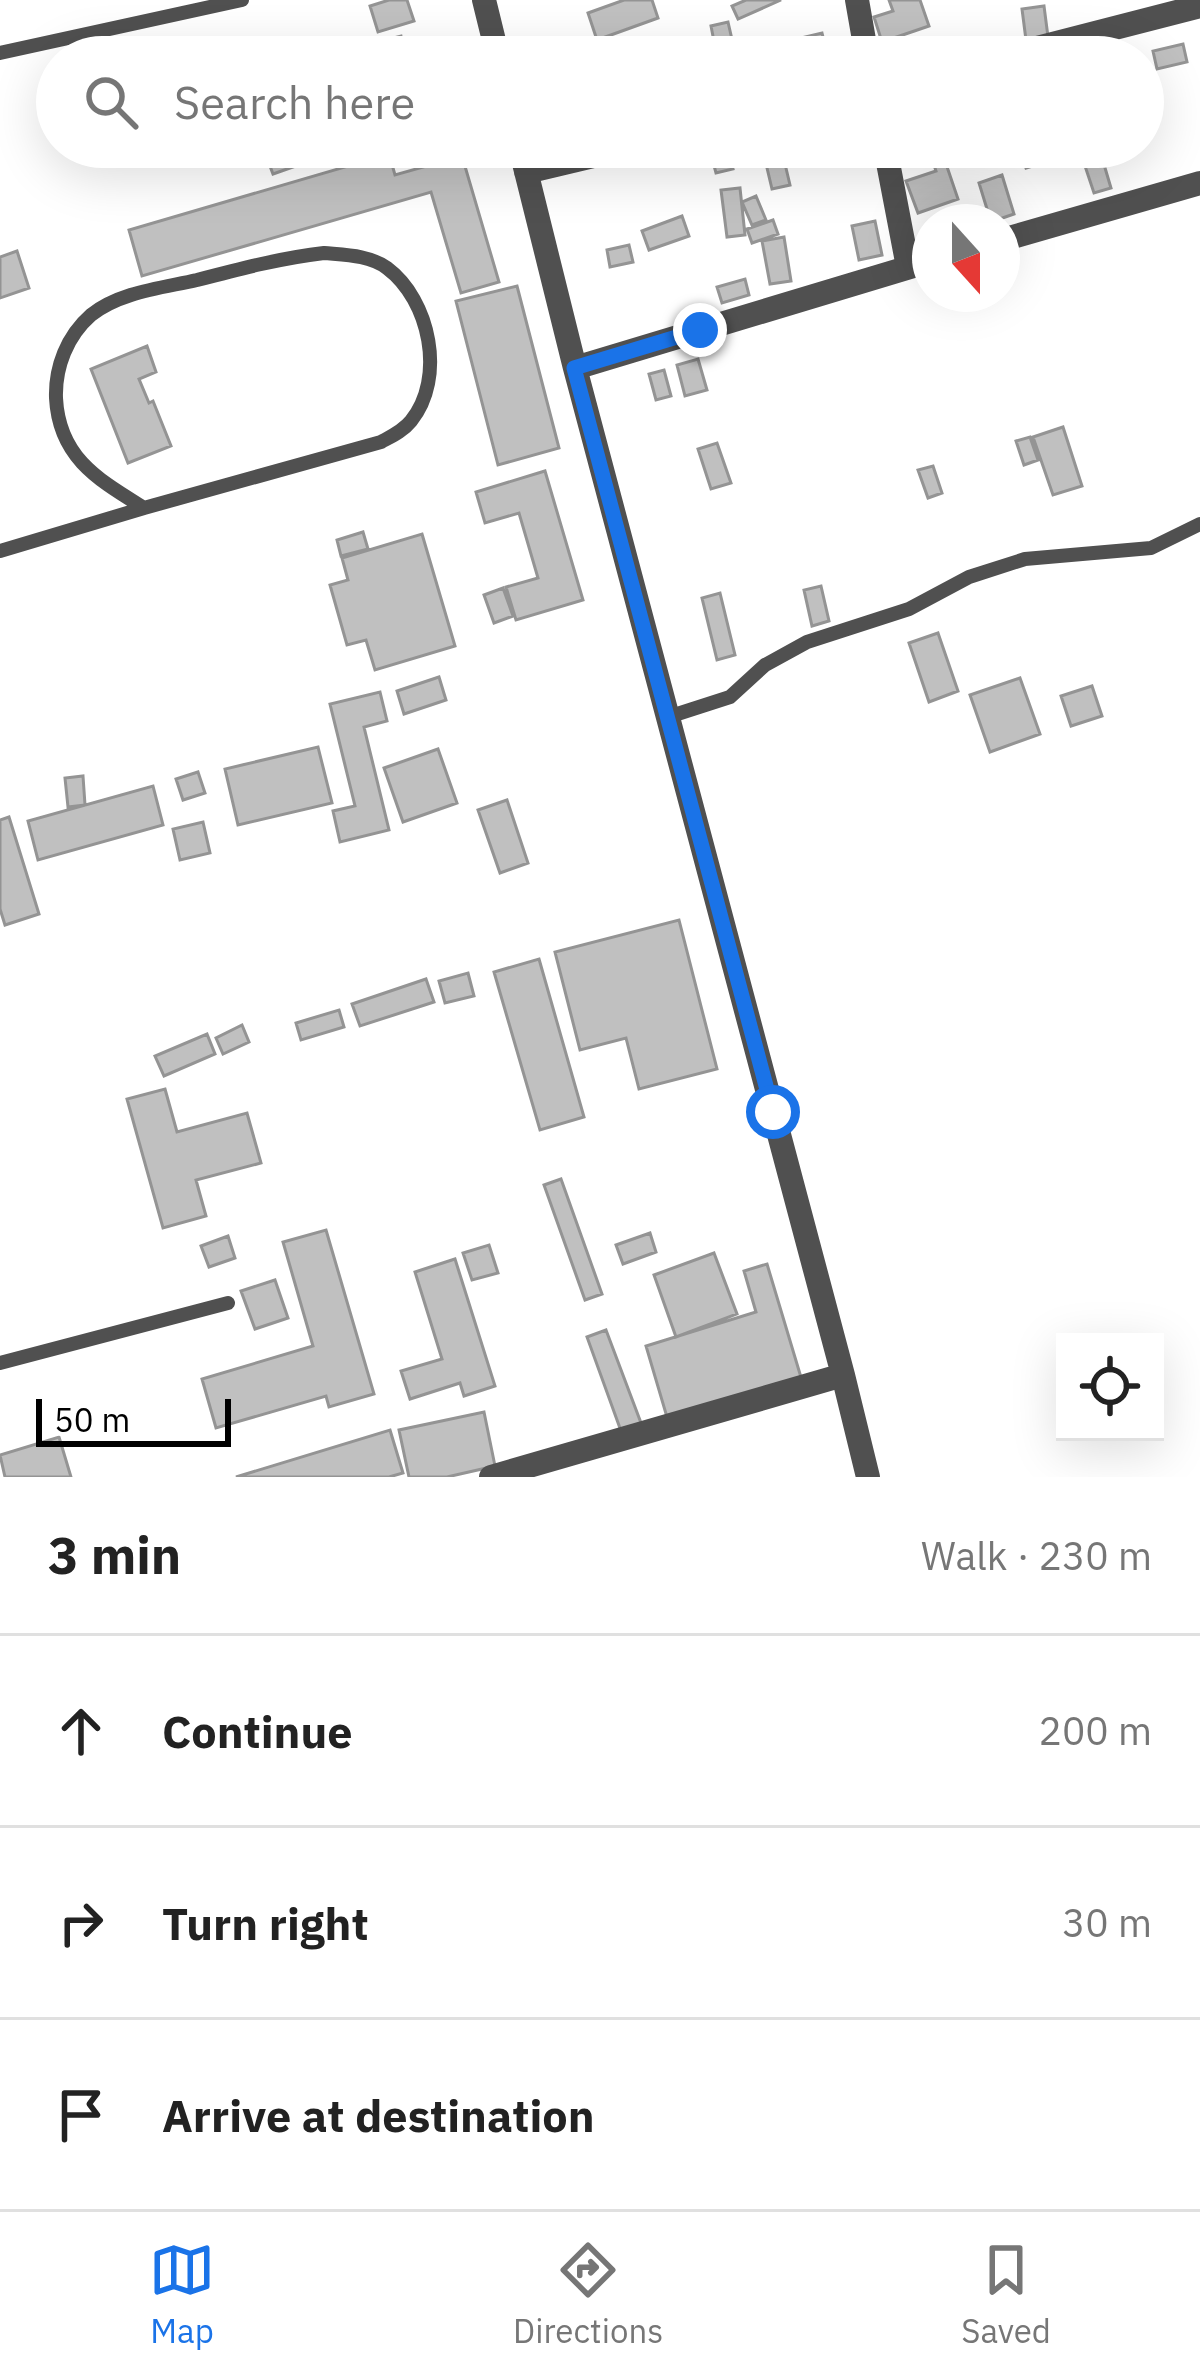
<!DOCTYPE html>
<html lang="en">
<head>
<meta charset="utf-8">
<style>
	body { margin:0; font-family:"IBM Plex Sans",sans-serif; background:#f6f6f6; color:#222 }
	.controls { position:absolute; right:36px; bottom:36px; display:grid; overflow:hidden; border-radius:0px; box-shadow:0 12px 48px #0002 }
	.controls button { width:108px; height:108px; display:grid; place-items:center; padding:0; border:0; border-bottom:3px solid #e0e0e0; background:#fff; color:#222; font:60px sans-serif }
	.compass { position:absolute; left:912px; top:204px; width:108px; height:108px; border-radius:50%; background:#fff; box-shadow:0 12px 48px #0002; rotate:159deg }
	.scale { position:absolute; left:36px; bottom:30px; width:195px; box-sizing:border-box; padding-left:12px; border:6px solid #000; border-top:0; font-size:33px; line-height:42px; white-space:nowrap; color:#000; -webkit-text-stroke:9px #fff; paint-order:stroke }
	.stop { position:absolute; width:36px; height:36px; margin:-27px; border:9px solid #1a73e8; border-radius:50%; background:#fff }
	.stop.end { background:#1a73e8; border-color:#fff; box-shadow:0 3px 12px #0008 }
	.list { margin:0; padding:0; list-style:none }
	h2 { display:flex; justify-content:space-between; align-items:center; height:156px; margin:0; padding:0 48px; font-size:51px }
	h2 small { font-size:39px; font-weight:400; color:#767676 }
	.list li { display:grid; grid-template-columns:78px 1fr auto; gap:36px; align-items:center; box-sizing:border-box; height:192px; padding:0 48px; border-top:3px solid #e0e0e0 }
	.list b { display:block; font-size:45px; white-space:nowrap }
	.list em { font-size:39px; font-style:normal; color:#767676 }
	.icon { flex:none; width:66px; height:66px; fill:none; stroke:currentColor; stroke-width:2; stroke-linecap:round; stroke-linejoin:round }
	.map { position:relative; flex:none; width:1200px; height:1477px; overflow:hidden }
	.search { position:absolute; background:#fff; box-shadow:0 12px 48px #0002; left:36px; right:36px; top:36px; height:132px; display:flex; align-items:center; gap:30px; box-sizing:border-box; padding:0 42px; border-radius:66px; color:#767676; font-size:45px }
	.sheet { height:732px; background:#fff }
	nav { display:flex; justify-content:space-around; align-items:center; box-sizing:border-box; height:168px; border-top:3px solid #e0e0e0; background:#fff; font-size:33px; color:#767676 }
	nav a { display:grid; justify-items:center; gap:6px }
	nav .on { color:#1a73e8 }
	.map>svg:first-child { display:block }
</style>
</head>
<body>
<div class="map">
<svg width="1200" height="1477" viewBox="0 0 1200 1477">
	<rect width="100%" height="100%" fill="#fff"/>
	<path fill="#c0c0c0" stroke="#949494" stroke-width="3" d="M 389,0 L 407,0 L 414,21 L 378,32 L 370,6 Z
		M 624,0 L 652,0 L 658,18 L 597,40 L 588,13 Z
		M 746,0 L 781,0 L 738,19 L 732,6 Z
		M 889,0 L 920,0 L 929,26 L 882,42 L 874,17 L 893,11 Z
		M 1044,6 L 1048,37 L 1026,40 L 1022,9 Z
		M 728,22 L 736,57 L 717,57 L 711,26 Z
		M 822,33 L 827,53 L 796,57 L 792,40 Z
		M 401,36 L 406,57 L 380,57 L 377,42 Z
		M 789,41 L 793,57 L 757,57 L 755,50 Z
		M 1183,44 L 1187,62 L 1157,69 L 1153,51 Z
		M 281,147 L 302,147 L 307,162 L 273,174 L 265,153 Z
		M 709,147 L 727,147 L 733,169 L 716,173 Z
		M 781,147 L 790,185 L 772,189 L 763,151 Z
		M 1002,147 L 1051,147 L 1055,159 L 1026,168 L 1020,149 L 1004,154 Z
		M 1100,151 L 1111,188 L 1094,193 L 1082,157 Z
		M 942,152 L 958,199 L 918,213 L 906,181 L 936,171 L 931,156 Z
		M 389,154 L 395,175 L 462,156 L 499,282 L 461,293 L 431,192 L 142,276 L 129,230 Z
		M 1002,175 L 1014,214 L 991,222 L 979,183 Z
		M 740,188 L 745,235 L 727,237 L 721,190 Z
		M 756,196 L 766,220 L 752,225 L 742,202 Z
		M 682,216 L 689,236 L 649,250 L 642,231 Z
		M 773,220 L 778,234 L 752,243 L 747,229 Z
		M 875,221 L 882,255 L 859,260 L 852,226 Z
		M 784,237 L 791,281 L 770,284 L 762,241 Z
		M 629,245 L 633,262 L 610,267 L 607,250 Z
		M 17,251 L 29,288 L 0,298 L 0,257 Z
		M 745,279 L 749,295 L 722,303 L 717,287 Z
		M 517,286 L 559,448 L 498,465 L 456,301 Z
		M 147,346 L 156,372 L 139,379 L 149,403 L 153,401 L 171,446 L 128,463 L 91,369 Z
		M 698,359 L 707,390 L 685,396 L 677,365 Z
		M 664,370 L 671,396 L 656,400 L 649,374 Z
		M 1063,427 L 1082,486 L 1053,495 L 1033,437 Z
		M 1030,437 L 1038,460 L 1024,465 L 1016,441 Z
		M 717,443 L 731,483 L 711,489 L 698,449 Z
		M 933,466 L 942,493 L 928,498 L 918,470 Z
		M 545,471 L 583,600 L 516,620 L 506,587 L 538,578 L 519,513 L 485,523 L 476,492 Z
		M 363,532 L 368,549 L 341,556 L 337,540 Z
		M 422,534 L 455,646 L 375,670 L 366,640 L 347,645 L 330,585 L 348,580 L 342,558 Z
		M 821,586 L 829,621 L 812,626 L 804,590 Z
		M 503,588 L 513,616 L 494,623 L 484,595 Z
		M 720,593 L 735,655 L 717,660 L 702,598 Z
		M 938,633 L 958,691 L 929,702 L 909,643 Z
		M 439,677 L 446,700 L 404,714 L 397,691 Z
		M 1020,678 L 1040,734 L 990,752 L 970,695 Z
		M 1092,686 L 1102,716 L 1071,726 L 1061,696 Z
		M 380,692 L 387,721 L 364,727 L 389,830 L 340,842 L 333,811 L 355,806 L 330,704 Z
		M 318,747 L 332,803 L 238,825 L 225,769 Z
		M 438,749 L 457,803 L 403,822 L 384,768 Z
		M 198,772 L 205,793 L 183,800 L 176,779 Z
		M 83,776 L 85,805 L 68,807 L 65,778 Z
		M 153,786 L 163,825 L 38,860 L 28,821 Z
		M 507,800 L 528,863 L 500,873 L 478,810 Z
		M 9,817 L 39,914 L 5,925 L 0,909 L 0,820 Z
		M 203,822 L 210,853 L 180,860 L 173,829 Z
		M 679,920 L 717,1069 L 639,1089 L 626,1038 L 580,1050 L 555,952 Z
		M 539,959 L 584,1117 L 540,1130 L 494,972 Z
		M 468,973 L 474,996 L 445,1003 L 439,981 Z
		M 426,979 L 434,1002 L 360,1026 L 352,1004 Z
		M 339,1010 L 344,1027 L 301,1040 L 296,1023 Z
		M 242,1025 L 249,1042 L 223,1054 L 216,1038 Z
		M 207,1034 L 215,1054 L 164,1076 L 155,1056 Z
		M 165,1089 L 177,1132 L 247,1113 L 261,1163 L 196,1180 L 206,1216 L 163,1228 L 127,1099 Z
		M 561,1179 L 602,1294 L 585,1300 L 544,1185 Z
		M 326,1230 L 374,1394 L 329,1407 L 326,1396 L 216,1428 L 202,1379 L 313,1346 L 283,1242 Z
		M 650,1233 L 656,1252 L 623,1264 L 616,1245 Z
		M 228,1236 L 235,1258 L 209,1267 L 201,1246 Z
		M 489,1245 L 498,1273 L 472,1280 L 463,1253 Z
		M 714,1253 L 737,1314 L 676,1337 L 654,1275 Z
		M 455,1259 L 495,1386 L 464,1396 L 460,1383 L 410,1399 L 401,1371 L 442,1359 L 415,1272 Z
		M 767,1264 L 803,1384 L 669,1424 L 646,1346 L 756,1312 L 744,1271 Z
		M 275,1280 L 288,1318 L 255,1329 L 241,1291 Z
		M 606,1330 L 641,1423 L 621,1431 L 587,1337 Z
		M 484,1412 L 495,1466 L 447,1477 L 409,1477 L 399,1430 Z
		M 390,1430 L 403,1473 L 389,1477 L 236,1477 Z
		M 59,1437 L 71,1477 L 5,1477 L 0,1455 Z"/>
	<g fill="none" stroke-linecap="round" stroke-linejoin="round">
		<path stroke="#505050" stroke-width="14" d="M 0,53 L 242,0
			M 324,253 C 345,255 369,255 387,268 C 430,300 446,378 411,421 C 403,431 392,436 381,442 L 144,508 C 99,480 59,458 56,398 C 55,367 67,336 91,315 C 120,292 162,288 197,280 C 239,269 281,258 324,253 Z
			M 0,551 L 144,508
			M 668,717 L 730,697 L 765,665 L 807,642 L 909,609 L 969,577 L 1025,559 L 1151,548 L 1200,524
			M 0,1363 L 228,1303"/>
		<path stroke="#505050" stroke-width="24" d="M 484,0 L 498,57
			M 857,0 L 867,57
			M 1002,57 L 1200,6
			M 520,147 L 575,368 L 843,1375 L 868,1477
			M 885,147 L 908,267
			M 526,172 L 631,147
			M 1002,240 L 1200,183
			M 575,368 L 930,261
			M 491,1477 L 843,1375"/>
	</g>
	<g fill="none" stroke-linecap="round" stroke-linejoin="round">
		<path stroke="#1a73e8" stroke-width="15" d="M 700,330 L 574,368 L 773,1112"/>
	</g>
</svg>
<div class="controls">
<button><svg class="icon" aria-label="locate" viewBox="0 0 24 24"><circle cx="12" cy="12" r="6"/><path d="M12 2v4M12 18v4M2 12h4M18 12h4"/></svg></button>
</div>
<svg class="compass" viewBox="-18 -18 36 36"><path d="M0-13l5 13h-10z" fill="#e53935"/><path d="M0 13l5-13h-10z" fill="#767676"/></svg>
<div class="scale">50 m</div>
<div class="stop" style="left:773px;top:1112px"></div>
<div class="stop end" style="left:700px;top:330px"></div>
<div class="search"><svg class="icon" aria-label="search" viewBox="0 0 24 24"><circle cx="10" cy="10" r="6"/><path d="M15 15l6 6"/></svg>Search here</div>
</div>
<section class="sheet">
<h2>3 min<small>Walk · 230 m</small></h2>
<ul class="list">
<li><svg class="icon" aria-label="ahead" viewBox="0 0 24 24"><path d="M12 20V5M6 11l6-6 6 6"/></svg><div><b>Continue</b></div><em>200 m</em></li>
<li><svg class="icon" aria-label="right" viewBox="0 0 24 24"><path d="M7 20v-9h11M14 6l5 5-5 5"/></svg><div><b>Turn right</b></div><em>30 m</em></li>
<li><svg class="icon" aria-label="arrive" viewBox="0 0 24 24"><path d="M6 21V4h12l-3 4 3 4H6"/></svg><div><b>Arrive at destination</b></div></li>
</ul>
</section>
<nav>
<a class="on"><svg class="icon" aria-label="map" viewBox="0 0 24 24"><path d="M3 6l6-2 6 2 6-2v14l-6 2-6-2-6 2zM9 4v14M15 6v14"/></svg>Map</a>
<a><svg class="icon" aria-label="directions" viewBox="0 0 24 24"><path d="M12 3l9 9-9 9-9-9zM9 14v-3h6M13 9l2 2-2 2"/></svg>Directions</a>
<a><svg class="icon" aria-label="saved" viewBox="0 0 24 24"><path d="M7 4h10v16l-5-4-5 4z"/></svg>Saved</a>
</nav>
</body>
</html>
